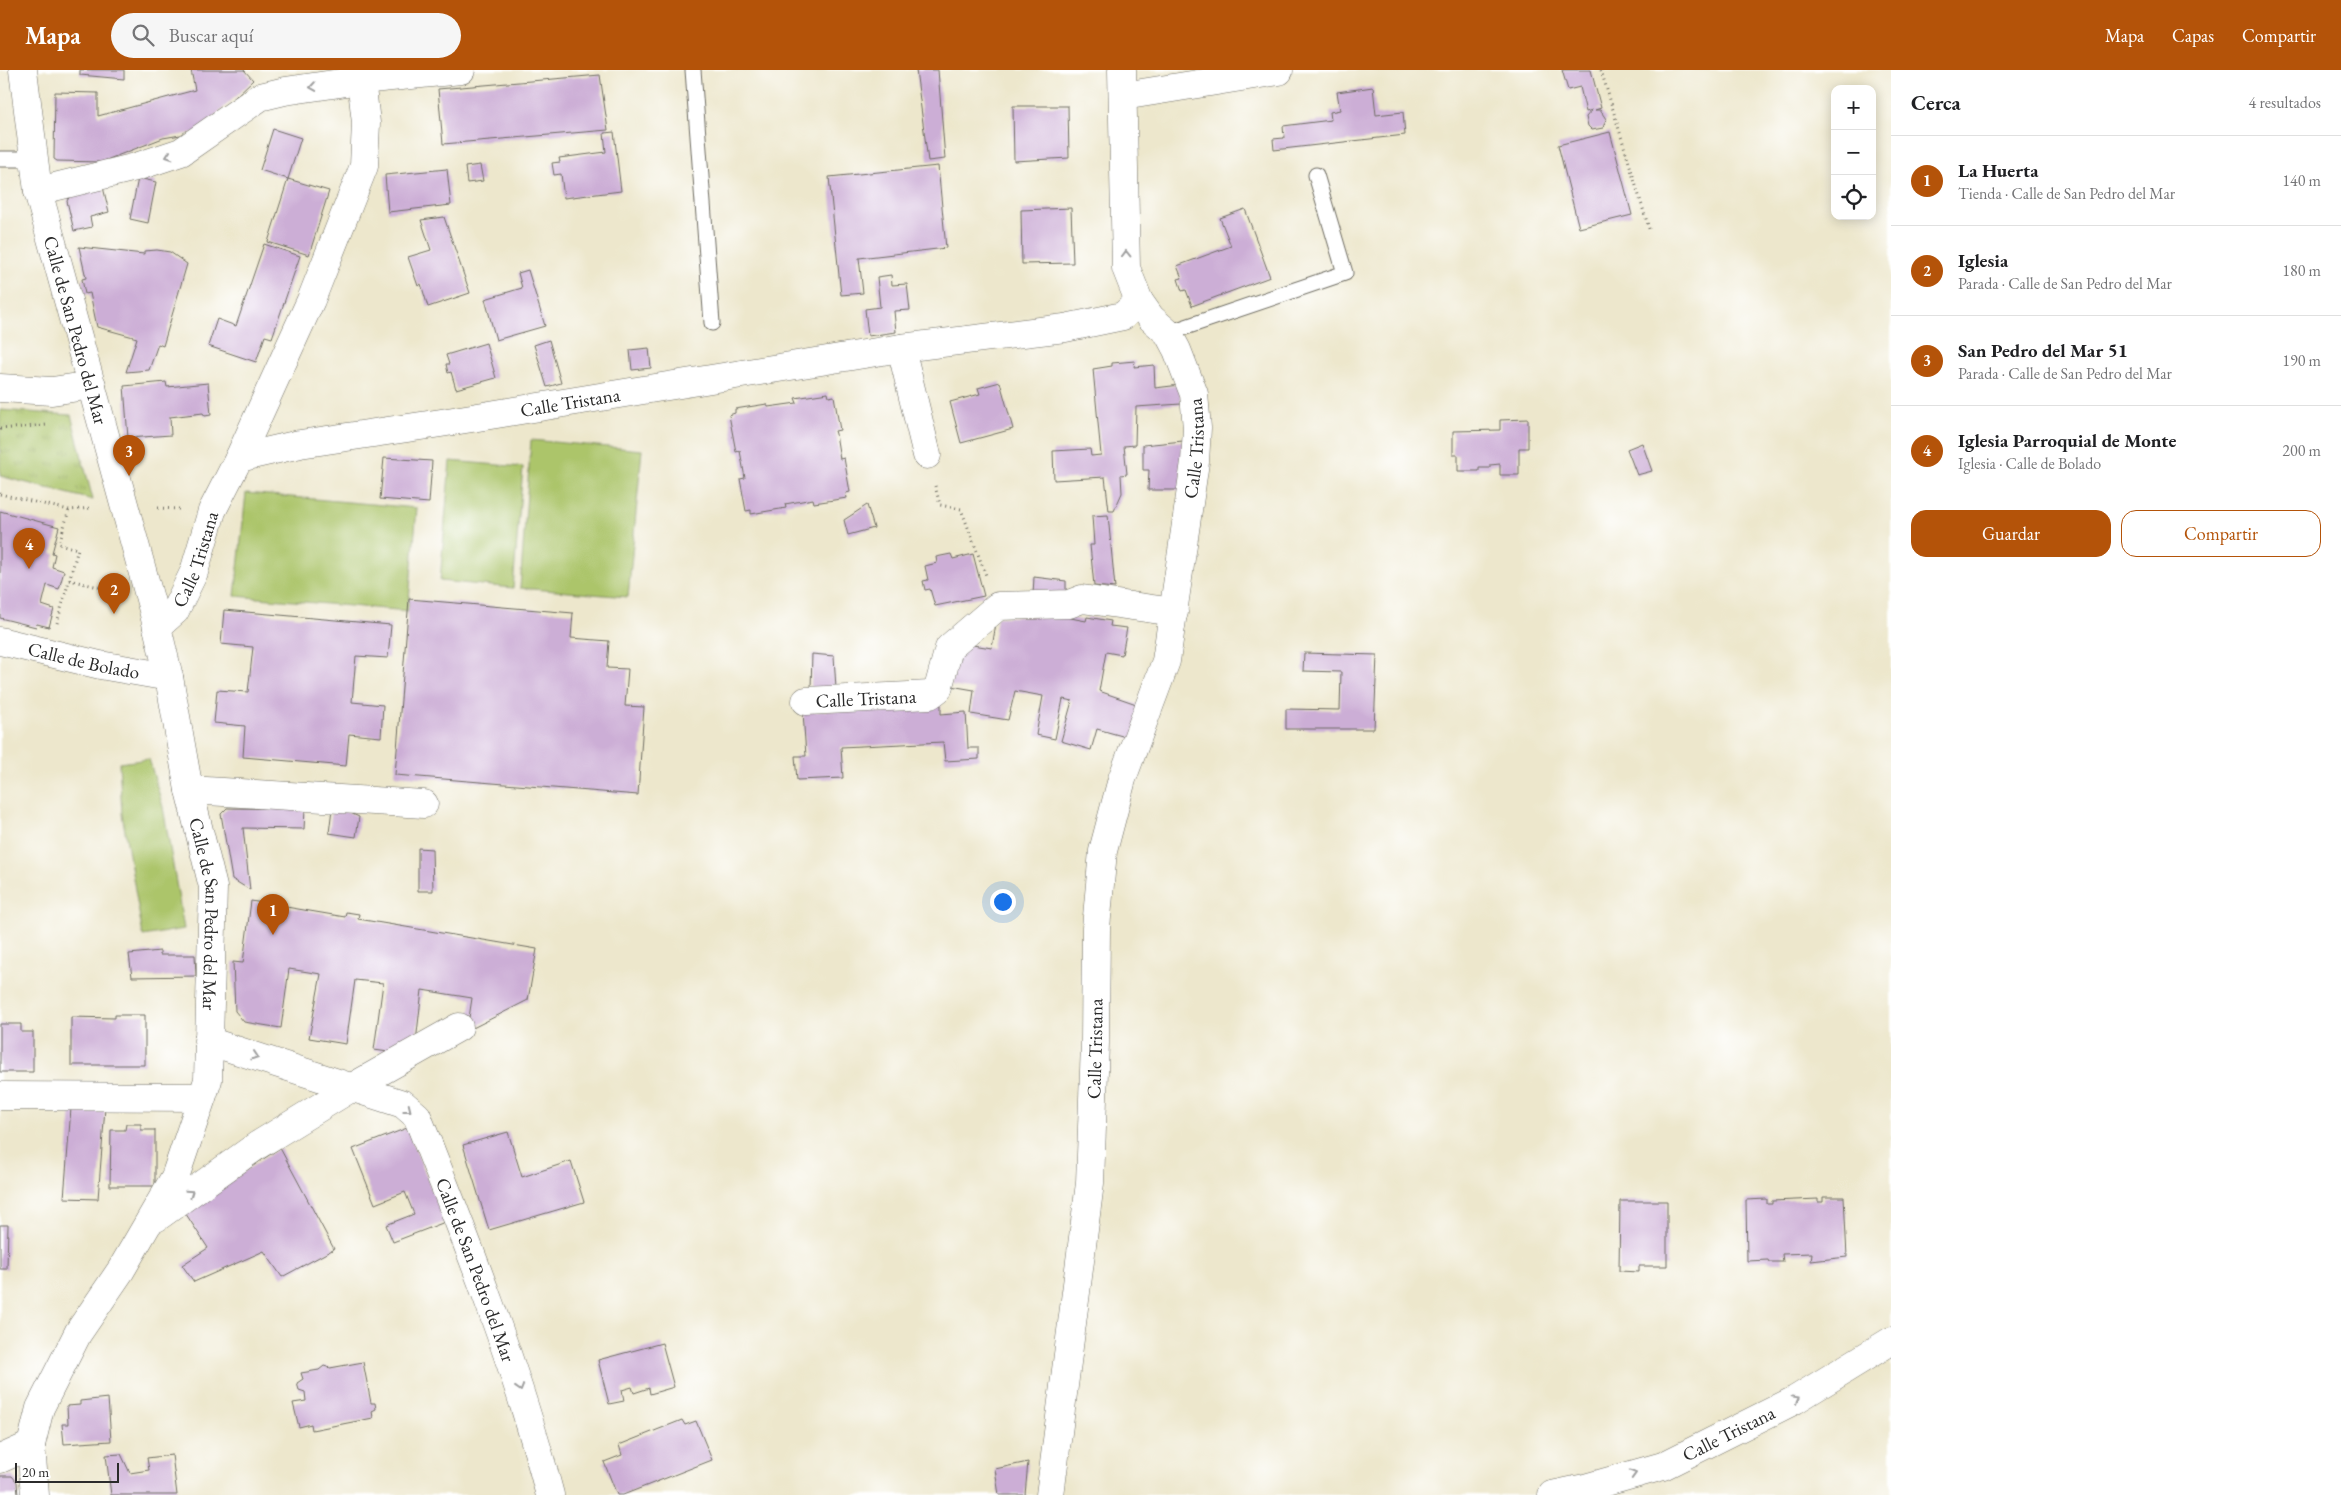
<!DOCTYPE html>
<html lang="es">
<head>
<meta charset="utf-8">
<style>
	body { margin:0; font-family:"EB Garamond",serif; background:#f6f6f6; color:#202124 }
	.controls { position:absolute; right:15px; top:15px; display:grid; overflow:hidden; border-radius:10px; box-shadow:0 2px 12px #0003 }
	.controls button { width:45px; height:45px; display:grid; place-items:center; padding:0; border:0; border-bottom:1px solid #e0e0e0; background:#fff; color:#202124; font:25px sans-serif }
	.scale { position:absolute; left:15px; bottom:12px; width:104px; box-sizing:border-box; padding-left:5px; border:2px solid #2b2b2b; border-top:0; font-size:14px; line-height:18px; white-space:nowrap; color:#2b2b2b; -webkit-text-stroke:4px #fff; paint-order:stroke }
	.you { position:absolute; left:1002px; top:831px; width:18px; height:18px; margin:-12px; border:4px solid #fff; border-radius:50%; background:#1a73e8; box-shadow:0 0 0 8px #1a73e833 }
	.badge { display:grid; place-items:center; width:32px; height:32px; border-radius:50%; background:#b45309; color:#fff; font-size:16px; font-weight:700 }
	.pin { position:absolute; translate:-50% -41px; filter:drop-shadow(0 1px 2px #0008) }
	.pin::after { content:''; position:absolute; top:26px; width:18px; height:15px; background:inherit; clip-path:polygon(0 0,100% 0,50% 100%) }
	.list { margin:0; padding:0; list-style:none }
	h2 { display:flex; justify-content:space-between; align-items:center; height:65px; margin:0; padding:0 20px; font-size:21px }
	h2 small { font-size:16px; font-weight:400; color:#757577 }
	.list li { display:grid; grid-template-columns:32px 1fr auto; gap:15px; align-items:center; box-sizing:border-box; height:90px; padding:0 20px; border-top:1px solid #e0e0e0 }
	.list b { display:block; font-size:19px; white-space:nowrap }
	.list p { margin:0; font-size:16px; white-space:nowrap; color:#757577 }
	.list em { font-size:16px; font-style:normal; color:#757577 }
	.actions { display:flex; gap:10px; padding:15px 20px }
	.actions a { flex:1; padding:11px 0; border:1px solid #b45309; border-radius:15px; text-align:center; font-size:18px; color:#b45309 }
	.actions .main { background:#b45309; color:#fff }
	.icon { flex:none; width:28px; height:28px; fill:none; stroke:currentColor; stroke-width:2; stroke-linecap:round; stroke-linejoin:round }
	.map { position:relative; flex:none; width:1891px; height:1425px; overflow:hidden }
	header { display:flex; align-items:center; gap:30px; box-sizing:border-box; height:70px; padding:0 25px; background:#b45309; color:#fff }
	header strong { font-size:24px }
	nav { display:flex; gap:28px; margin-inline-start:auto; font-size:18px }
	.search { width:350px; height:45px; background:#f6f6f6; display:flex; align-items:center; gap:12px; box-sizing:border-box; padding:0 18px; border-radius:28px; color:#757577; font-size:19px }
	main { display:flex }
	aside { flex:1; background:#fff }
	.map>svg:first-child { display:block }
</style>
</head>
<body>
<header>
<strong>Mapa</strong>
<div class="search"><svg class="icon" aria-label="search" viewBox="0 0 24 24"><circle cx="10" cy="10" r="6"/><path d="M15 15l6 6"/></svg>Buscar aquí</div>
<nav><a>Mapa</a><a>Capas</a><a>Compartir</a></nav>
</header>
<main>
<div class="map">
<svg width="1891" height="1425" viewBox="0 0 1891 1425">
	<defs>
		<pattern id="park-tufts" width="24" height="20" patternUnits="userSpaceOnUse" patternTransform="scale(1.25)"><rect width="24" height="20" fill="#acc56b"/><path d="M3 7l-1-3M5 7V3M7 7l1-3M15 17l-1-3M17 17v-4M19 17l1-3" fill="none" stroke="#94a95d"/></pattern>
	</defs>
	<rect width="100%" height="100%" fill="#fff"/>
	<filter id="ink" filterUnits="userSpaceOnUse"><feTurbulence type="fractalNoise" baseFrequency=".02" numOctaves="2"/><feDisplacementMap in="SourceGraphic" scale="10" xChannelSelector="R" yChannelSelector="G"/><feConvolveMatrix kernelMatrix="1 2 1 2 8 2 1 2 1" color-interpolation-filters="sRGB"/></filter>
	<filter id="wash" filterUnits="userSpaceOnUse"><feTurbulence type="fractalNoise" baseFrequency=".0096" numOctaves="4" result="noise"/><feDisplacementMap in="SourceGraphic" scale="20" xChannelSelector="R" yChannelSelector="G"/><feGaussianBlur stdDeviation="1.12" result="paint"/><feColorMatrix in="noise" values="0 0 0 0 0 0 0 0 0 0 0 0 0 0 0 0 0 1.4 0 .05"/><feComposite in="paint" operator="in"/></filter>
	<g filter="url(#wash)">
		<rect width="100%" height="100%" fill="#ede7cc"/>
		<path fill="#acc56b" stroke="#6c784b" d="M 531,370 L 642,380 L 628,527 L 520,518 Z
			M 450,391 L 523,397 L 513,518 L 440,511 Z
			M 246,423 L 417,438 L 408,541 L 235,526 Z
			M 149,689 L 163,737 L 184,859 L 143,866 L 122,744 L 119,693 Z"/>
		<path fill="url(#park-tufts)" stroke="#6c784b" d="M 0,340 L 71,345 L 93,430 L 0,406 Z"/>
		<g id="blocks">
			<path fill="#ccaed6" d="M 80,0 L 124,0 L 124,9 L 80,5 Z
				M 191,0 L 244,0 L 253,10 L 198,62 L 163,68 L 101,92 L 57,91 L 54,89 L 55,22 L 98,23 L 98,46 L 195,20 Z
				M 916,0 L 938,0 L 945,89 L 928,91 Z
				M 1562,0 L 1591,0 L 1601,38 L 1595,40 L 1600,40 L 1606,49 L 1603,58 L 1592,60 L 1588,56 L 1586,47 L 1592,40 L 1586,42 L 1580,17 L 1568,20 Z
				M 600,5 L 608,60 L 443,74 L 438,19 Z
				M 1373,17 L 1376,45 L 1403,42 L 1405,65 L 1274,80 L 1273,69 L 1284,68 L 1283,56 L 1331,50 L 1330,42 L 1340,40 L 1337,22 Z
				M 1013,36 L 1068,36 L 1069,88 L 1014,91 Z
				M 273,59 L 301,68 L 288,109 L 329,121 L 309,185 L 268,172 L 288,109 L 260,100 Z
				M 614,62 L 621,121 L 564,128 L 561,104 L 554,105 L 552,93 L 560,92 L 559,88 L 606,82 L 604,63 Z
				M 1610,62 L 1632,145 L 1579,158 L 1558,75 Z
				M 480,95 L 483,111 L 467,113 L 465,97 Z
				M 938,96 L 946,178 L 859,188 L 863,223 L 841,225 L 829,107 Z
				M 447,99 L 451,135 L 388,142 L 385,105 Z
				M 138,108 L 156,112 L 148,153 L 130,149 Z
				M 103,117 L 109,142 L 90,147 L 92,157 L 74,161 L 67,131 L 71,124 Z
				M 1071,138 L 1073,193 L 1022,194 L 1021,140 Z
				M 1245,139 L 1270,207 L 1192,236 L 1186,220 L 1182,221 L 1178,209 L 1182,208 L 1177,196 L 1231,176 L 1220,148 Z
				M 444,147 L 470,223 L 428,237 L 421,214 L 418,216 L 408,187 L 431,180 L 421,150 Z
				M 264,174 L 300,186 L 272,268 L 265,266 L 256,292 L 208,276 L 217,249 L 236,256 Z
				M 79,177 L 144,184 L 144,181 L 157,180 L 170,182 L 187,194 L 163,276 L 158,274 L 149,300 L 126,302 L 137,268 L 97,257 L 90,223 L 85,224 L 82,209 L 86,208 Z
				M 528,200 L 545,256 L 496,270 L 485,229 L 522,218 L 518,203 Z
				M 891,205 L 892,215 L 907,214 L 910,240 L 894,241 L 896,262 L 868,266 L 865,239 L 880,237 L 877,207 Z
				M 549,270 L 561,313 L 547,317 L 534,275 Z
				M 486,273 L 496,308 L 456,319 L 451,302 L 448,303 L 446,294 L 449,294 L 446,285 Z
				M 649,278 L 651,298 L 632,300 L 630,280 Z
				M 1135,291 L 1134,297 L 1154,295 L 1155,318 L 1180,315 L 1181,334 L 1136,337 L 1135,375 L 1124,376 L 1127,404 L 1121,405 L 1122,423 L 1114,441 L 1109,441 L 1105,407 L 1054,410 L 1053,381 L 1090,379 L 1091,386 L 1101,385 L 1093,299 L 1112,296 L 1112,293 Z
				M 166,312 L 167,317 L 208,313 L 211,345 L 205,346 L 203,343 L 170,347 L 171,365 L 128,368 L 124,316 Z
				M 1000,312 L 1013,359 L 961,373 L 950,332 L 980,324 L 978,318 Z
				M 828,323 L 829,327 L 834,326 L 840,360 L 835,361 L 836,364 L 840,389 L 844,388 L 850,422 L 846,423 L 847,428 L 814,433 L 813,429 L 785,434 L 786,438 L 751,444 L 751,440 L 746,441 L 740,409 L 745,408 L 740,381 L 736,382 L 729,345 L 735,343 L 735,339 L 767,334 L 768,337 L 797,333 L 795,328 Z
				M 1528,349 L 1528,378 L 1519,378 L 1519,405 L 1500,405 L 1500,394 L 1490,395 L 1490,398 L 1479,398 L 1479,401 L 1458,401 L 1458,385 L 1453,385 L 1453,361 L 1500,360 L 1500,350 Z
				M 1183,371 L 1181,420 L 1148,420 L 1149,400 L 1143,400 L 1143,375 Z
				M 1642,373 L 1652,401 L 1637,405 L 1627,379 Z
				M 384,388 L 432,391 L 429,433 L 380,429 Z
				M 867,435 L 874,458 L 848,465 L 844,450 Z
				M 0,441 L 59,457 L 52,483 L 55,484 L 52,497 L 64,501 L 59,519 L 47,515 L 42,535 L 54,539 L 49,557 L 37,554 L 36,557 L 0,548 Z
				M 1108,445 L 1115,518 L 1094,516 L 1090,475 L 1094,475 L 1092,446 Z
				M 951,484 L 953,489 L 973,484 L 984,526 L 935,536 L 930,519 L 925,520 L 923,511 L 928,510 L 925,496 L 937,493 L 936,487 Z
				M 1034,507 L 1066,511 L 1066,526 L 1033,525 Z
				M 409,529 L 573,543 L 571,568 L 609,571 L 607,598 L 628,599 L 625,636 L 644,637 L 638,725 L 395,705 Z
				M 224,540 L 391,555 L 388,588 L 356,586 L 352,632 L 383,635 L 381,667 L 349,664 L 346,696 L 243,687 L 245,656 L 214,653 L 217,620 L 248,622 L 253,577 L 221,574 Z
				M 1060,546 L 1086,551 L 1087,547 L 1111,551 L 1110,556 L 1127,558 L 1122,585 L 1106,582 L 1099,621 L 1142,636 L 1133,669 L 1097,659 L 1091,680 L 1061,671 L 1072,631 L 1063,629 L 1055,669 L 1036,665 L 1043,626 L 1015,621 L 1008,650 L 971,644 L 974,620 L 951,616 L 959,573 L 992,578 L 997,547 Z
				M 1304,583 L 1377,585 L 1374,659 L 1286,659 L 1286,639 L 1340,640 L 1341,602 L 1303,601 Z
				M 812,584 L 834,586 L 836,619 L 811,618 Z
				M 941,635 L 941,644 L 966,642 L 968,678 L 979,678 L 979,689 L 945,691 L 943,672 L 841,677 L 843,708 L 797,710 L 795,686 L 806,686 L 803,642 Z
				M 227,738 L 305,739 L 304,759 L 243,758 L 250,820 L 232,809 L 221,744 Z
				M 332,739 L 346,741 L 359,747 L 356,767 L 329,763 Z
				M 418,778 L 432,779 L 433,821 L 418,821 Z
				M 251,831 L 345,847 L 346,842 L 359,844 L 358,849 L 537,879 L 528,930 L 467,961 L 472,928 L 422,920 L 416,972 L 396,983 L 374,980 L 383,913 L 355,910 L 346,974 L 309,968 L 321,904 L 289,899 L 281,958 L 244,952 L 235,941 L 233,892 L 243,893 Z
				M 160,881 L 160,885 L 195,885 L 196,906 L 132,907 L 129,884 Z
				M 115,945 L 145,945 L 145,995 L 71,995 L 71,947 L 115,948 Z
				M 0,954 L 21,954 L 21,962 L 33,962 L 33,1002 L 0,1002 Z
				M 71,1038 L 105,1038 L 98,1129 L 64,1128 Z
				M 126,1054 L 141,1054 L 141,1060 L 155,1060 L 155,1116 L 110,1116 L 111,1060 L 125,1060 Z
				M 407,1058 L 445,1152 L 393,1172 L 386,1155 L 414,1144 L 405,1122 L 375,1134 L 353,1079 Z
				M 508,1062 L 522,1107 L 571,1091 L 584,1132 L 489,1160 L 463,1075 Z
				M 280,1078 L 334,1179 L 282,1207 L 264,1181 L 194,1212 L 182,1195 L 208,1178 L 184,1141 Z
				M 1823,1127 L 1844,1127 L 1847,1187 L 1811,1191 L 1812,1183 L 1782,1184 L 1783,1192 L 1769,1192 L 1768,1190 L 1747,1191 L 1746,1130 L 1767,1129 L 1767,1134 L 1772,1134 L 1772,1131 L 1818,1129 L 1818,1132 L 1823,1132 Z
				M 1620,1131 L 1667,1131 L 1667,1196 L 1639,1196 L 1639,1202 L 1619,1201 Z
				M 0,1155 L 8,1155 L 7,1199 L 0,1199 Z
				M 662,1273 L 674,1317 L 650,1324 L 649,1318 L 634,1323 L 632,1317 L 622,1320 L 624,1331 L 609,1334 L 598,1290 Z
				M 363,1292 L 371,1333 L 375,1333 L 376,1339 L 372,1341 L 373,1348 L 312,1360 L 311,1354 L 299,1357 L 293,1333 L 306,1331 L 305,1322 L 299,1320 L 297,1313 L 303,1309 L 301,1303 L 319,1300 L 324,1296 L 330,1298 Z
				M 108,1328 L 111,1371 L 64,1374 L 62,1354 L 68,1354 L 67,1336 L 80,1335 L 80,1331 Z
				M 682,1350 L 685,1355 L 696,1351 L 712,1390 L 623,1425 L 617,1425 L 604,1392 L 622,1385 L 619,1375 Z
				M 121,1384 L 130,1403 L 149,1400 L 147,1388 L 172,1385 L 177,1425 L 111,1425 L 106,1385 Z
				M 1028,1392 L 1025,1425 L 999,1425 L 995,1399 Z
				M 0,1406 L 12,1406 L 17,1412 L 18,1425 L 0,1425 Z"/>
		</g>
	</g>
	<g filter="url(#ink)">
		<use href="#blocks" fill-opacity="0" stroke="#6f6d63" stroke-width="1"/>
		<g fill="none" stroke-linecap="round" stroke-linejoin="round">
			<defs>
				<path id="lane" d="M 693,0 L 712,253
					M 0,89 L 34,89
					M 1168,263 L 1345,203 L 1316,105"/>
				<g id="street">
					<path id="s1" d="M 23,0 L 38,121 L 153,540 L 169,607 L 189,720 L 213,817 L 208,1010 L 175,1107 L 121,1200 L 78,1263 L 40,1338 L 31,1375 L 35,1425"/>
					<path d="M 1123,26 L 1279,1"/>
					<path d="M 38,121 L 136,97 L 181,82 L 260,27 L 285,21 L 361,10 L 461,0"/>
					<path d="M 901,278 L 927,385"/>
					<path d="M 0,318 L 52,321 L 92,315"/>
					<path id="s2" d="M 239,388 L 300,374 L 441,353 L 901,278 L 1065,258 L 1123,246 L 1139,231"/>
					<path id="s3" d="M 157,557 L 175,541 L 194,502 L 212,441 L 239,388 L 311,230 L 364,96 L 366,53 L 360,0"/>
					<path id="s4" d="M 0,571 L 100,595 L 169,607"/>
					<path id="s5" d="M 806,631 L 930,625 L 938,619 L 949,578 L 998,536 L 1069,534 L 1082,529 L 1174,542"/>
					<path d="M 189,720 L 424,734"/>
					<path id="s6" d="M 208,971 L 403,1034 L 417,1046 C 467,1171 516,1295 550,1425"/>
					<path d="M 0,1026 L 202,1027"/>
					<path d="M 156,1148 L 258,1075 L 351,1018 L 459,957"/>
					<path d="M 0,1389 L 31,1375"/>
					<path id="s7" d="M 1050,1425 L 1090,1113 L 1095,973 L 1096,858 L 1103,781 L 1122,709 L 1166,591 L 1195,392 L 1197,358 L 1194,324 L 1177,280 L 1168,263 L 1151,248 L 1139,231 L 1126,198 L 1122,0"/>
					<path id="s8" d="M 1552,1425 L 1585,1418 L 1663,1396 L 1795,1330 L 1891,1271"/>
				</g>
			</defs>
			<use href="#lane" stroke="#6f6d63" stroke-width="17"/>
			<use href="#street" stroke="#6f6d63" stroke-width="29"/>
			<path stroke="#6f6d63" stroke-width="3" stroke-dasharray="1 4" stroke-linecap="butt" d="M 1601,0 L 1650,162
				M 0,359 L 47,355
				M 935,416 L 940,435 L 961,439 L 987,508
				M 0,424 L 69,440 L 92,438
				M 158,438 L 179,439
				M 69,510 L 115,521
				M 57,553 L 78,479 L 59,474 L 69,440"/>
			<use href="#lane" stroke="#fff" stroke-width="15"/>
			<use href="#street" stroke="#fff" stroke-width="28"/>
		</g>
		<defs><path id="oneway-chevron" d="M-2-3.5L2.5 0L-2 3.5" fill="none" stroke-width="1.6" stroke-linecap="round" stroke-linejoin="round" transform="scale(1.25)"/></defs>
		<g stroke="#a0a0a0">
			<use href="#oneway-chevron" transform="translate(313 17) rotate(171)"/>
			<use href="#oneway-chevron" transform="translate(169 86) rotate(162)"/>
			<use href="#oneway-chevron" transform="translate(1126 184) rotate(-91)"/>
			<use href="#oneway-chevron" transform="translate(255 986) rotate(18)"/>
			<use href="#oneway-chevron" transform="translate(408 1039) rotate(38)"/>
			<use href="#oneway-chevron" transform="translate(190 1123) rotate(-35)"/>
			<use href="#oneway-chevron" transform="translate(520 1318) rotate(73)"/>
			<use href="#oneway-chevron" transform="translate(1796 1329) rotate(-29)"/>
			<use href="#oneway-chevron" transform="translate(1633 1404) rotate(-16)"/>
		</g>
	</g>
	<g text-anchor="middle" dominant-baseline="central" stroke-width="5" stroke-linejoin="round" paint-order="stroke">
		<g font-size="19" fill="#2b2b2b" stroke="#fff">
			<text stroke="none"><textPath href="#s1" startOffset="266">Calle de San Pedro del Mar</textPath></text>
			<text stroke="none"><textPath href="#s2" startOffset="336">Calle Tristana</textPath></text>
			<text stroke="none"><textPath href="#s7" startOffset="1062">Calle Tristana</textPath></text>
			<text stroke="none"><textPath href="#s3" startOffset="80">Calle Tristana</textPath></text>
			<text stroke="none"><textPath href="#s4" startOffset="86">Calle de Bolado</textPath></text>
			<text stroke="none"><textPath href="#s5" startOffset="60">Calle Tristana</textPath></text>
			<text stroke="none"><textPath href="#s1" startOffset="866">Calle de San Pedro del Mar</textPath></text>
			<text stroke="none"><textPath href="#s7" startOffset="449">Calle Tristana</textPath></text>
			<text stroke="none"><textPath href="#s6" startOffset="388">Calle de San Pedro del Mar</textPath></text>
			<text stroke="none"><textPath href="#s8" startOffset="188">Calle Tristana</textPath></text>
		</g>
	</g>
</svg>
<div class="controls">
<button>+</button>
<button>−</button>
<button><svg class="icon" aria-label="locate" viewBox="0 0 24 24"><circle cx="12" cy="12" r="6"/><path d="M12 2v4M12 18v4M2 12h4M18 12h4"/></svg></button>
</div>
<div class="scale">20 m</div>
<div class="you"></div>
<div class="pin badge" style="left:273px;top:865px">1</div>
<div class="pin badge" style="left:114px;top:544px">2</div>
<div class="pin badge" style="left:129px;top:406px">3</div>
<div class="pin badge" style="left:29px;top:499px">4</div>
</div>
<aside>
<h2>Cerca<small>4 resultados</small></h2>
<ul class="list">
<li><span class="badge">1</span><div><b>La Huerta</b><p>Tienda · Calle de San Pedro del Mar</p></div><em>140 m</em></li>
<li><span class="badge">2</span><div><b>Iglesia</b><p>Parada · Calle de San Pedro del Mar</p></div><em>180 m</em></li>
<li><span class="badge">3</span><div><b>San Pedro del Mar 51</b><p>Parada · Calle de San Pedro del Mar</p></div><em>190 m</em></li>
<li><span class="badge">4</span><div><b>Iglesia Parroquial de Monte</b><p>Iglesia · Calle de Bolado</p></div><em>200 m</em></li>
</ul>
<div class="actions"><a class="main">Guardar</a><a>Compartir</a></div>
</aside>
</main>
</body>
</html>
